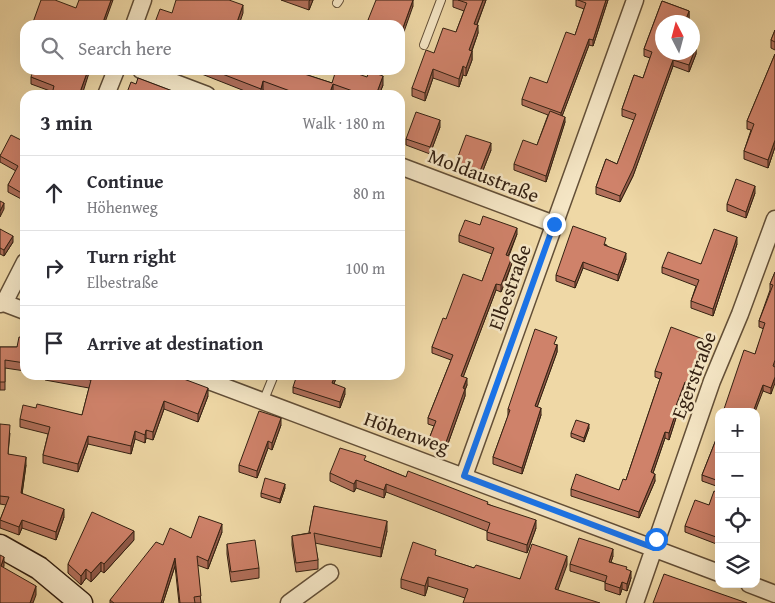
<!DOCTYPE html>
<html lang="en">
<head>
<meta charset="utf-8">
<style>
	body { margin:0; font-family:"Gentium Book Plus",serif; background:#f7f7f7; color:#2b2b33 }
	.controls { position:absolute; right:15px; bottom:15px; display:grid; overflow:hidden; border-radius:10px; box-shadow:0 5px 20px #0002 }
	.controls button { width:45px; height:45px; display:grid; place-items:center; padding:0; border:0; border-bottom:1px solid #e1e1e2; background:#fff; color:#2b2b33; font:25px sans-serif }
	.compass { position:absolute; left:655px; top:15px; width:45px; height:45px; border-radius:50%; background:#fff; box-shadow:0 5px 20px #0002; rotate:354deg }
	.stop { position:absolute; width:15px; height:15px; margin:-11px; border:4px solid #1a73e8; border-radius:50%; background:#fff }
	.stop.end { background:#1a73e8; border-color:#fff; box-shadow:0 1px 5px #0008 }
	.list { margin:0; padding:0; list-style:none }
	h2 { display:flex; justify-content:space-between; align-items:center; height:65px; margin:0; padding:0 20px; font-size:21px }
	h2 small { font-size:16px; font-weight:400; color:#7c7c81 }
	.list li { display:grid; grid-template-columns:32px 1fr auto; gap:15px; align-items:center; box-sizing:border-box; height:75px; padding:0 20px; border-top:1px solid #e1e1e2 }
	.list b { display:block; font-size:19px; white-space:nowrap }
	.list p { margin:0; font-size:16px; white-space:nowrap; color:#7c7c81 }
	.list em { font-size:16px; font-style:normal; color:#7c7c81 }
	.icon { flex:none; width:28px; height:28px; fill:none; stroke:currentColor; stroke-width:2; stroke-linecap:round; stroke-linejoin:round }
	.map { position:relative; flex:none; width:775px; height:603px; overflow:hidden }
	.search { position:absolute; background:#fff; box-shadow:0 5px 20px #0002; left:20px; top:20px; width:385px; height:55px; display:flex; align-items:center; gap:12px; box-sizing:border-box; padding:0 18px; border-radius:15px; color:#7c7c81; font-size:19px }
	.panel { position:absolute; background:#fff; box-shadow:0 5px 20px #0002; left:20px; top:90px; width:385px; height:290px; border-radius:15px }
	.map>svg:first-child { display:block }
</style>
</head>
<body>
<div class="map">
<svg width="775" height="603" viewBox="0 0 775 603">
	<rect width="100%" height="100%" fill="#efd8a6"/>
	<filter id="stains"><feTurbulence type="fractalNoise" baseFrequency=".004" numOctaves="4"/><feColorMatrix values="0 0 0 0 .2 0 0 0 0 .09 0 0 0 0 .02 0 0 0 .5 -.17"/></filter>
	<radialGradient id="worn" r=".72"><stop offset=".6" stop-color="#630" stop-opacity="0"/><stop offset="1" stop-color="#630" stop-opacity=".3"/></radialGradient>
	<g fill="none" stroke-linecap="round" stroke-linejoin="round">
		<defs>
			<path id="lane" d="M 337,3 L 339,0
				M 424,45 L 441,0
				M 263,402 L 274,375"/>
			<path id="street" d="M 134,25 L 143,0
				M 141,70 L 207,95
				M 106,95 L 116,70
				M 400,166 L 554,224
				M 4,303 L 25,311
				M 0,304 L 4,303 L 25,262
				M 193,375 L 719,573
				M 464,476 L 635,0
				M 749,584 L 775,594
				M 289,603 L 330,573
				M 635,603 L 712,381 L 740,314 L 775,219"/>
			<path id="secondary" d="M 0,546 L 39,568 L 81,603"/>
		</defs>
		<use href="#lane" stroke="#634f37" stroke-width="10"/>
		<use href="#street" stroke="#634f37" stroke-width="19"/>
		<use href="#secondary" stroke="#342112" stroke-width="25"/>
		<use href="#lane" stroke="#f5e6c5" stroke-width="8"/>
		<use href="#street" stroke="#f5e6c5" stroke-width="16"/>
		<use href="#secondary" stroke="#f5e6c5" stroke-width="22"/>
	</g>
	<path fill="#b2705b" stroke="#342112" d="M 281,0 L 313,0 L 309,10 Z
		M 453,0 L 486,0 L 477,25 L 478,33 L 472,51 L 472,60 L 466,76 L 463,75 L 459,87 L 433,78 L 425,101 L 412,96 L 412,88 L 434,53 L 456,32 L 464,11 L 453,7 Z
		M 576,0 L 608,0 L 593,46 L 589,45 L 562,116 L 565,122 L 546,182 L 514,170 L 514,164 L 537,145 L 548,115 L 522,105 L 522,99 L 547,83 L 575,35 L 584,9 L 576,6 Z
		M 662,1 L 689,11 L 689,18 L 688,22 L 662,22 L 662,52 L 692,52 L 692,46 L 696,47 L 696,54 L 689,72 L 673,66 L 633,176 L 620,202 L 596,194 L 596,187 L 606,159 L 617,164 L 634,120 L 622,116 L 622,109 L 634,75 L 643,78 L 650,58 L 644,56 L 644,49 Z
		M 413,6 L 400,25 L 368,25 L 368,20 Z
		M 775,30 L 775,50 L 771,48 L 771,40 Z
		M 775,54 L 775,147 L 768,168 L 744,159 L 744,151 L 751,130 L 747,129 L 747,121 Z
		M 194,70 L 292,70 L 332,83 L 383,85 L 379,95 L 341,95 L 333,92 L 332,95 L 278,95 L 263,90 L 261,95 L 255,95 L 194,71 Z
		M 31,77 L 82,95 L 52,95 L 53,92 L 31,84 Z
		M 440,127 L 430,154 L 406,145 L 406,139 Z
		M 25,142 L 25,201 L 8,192 L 8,185 L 16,171 L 0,162 L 0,155 Z
		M 491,150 L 480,178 L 456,169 L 456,162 Z
		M 755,193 L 746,218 L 727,211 L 727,204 Z
		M 480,225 L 517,234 L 509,256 L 512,263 L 507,278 L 501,292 L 496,290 L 463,377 L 467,385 L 465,390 L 465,396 L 445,452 L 429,446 L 429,439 L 434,426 L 428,424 L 428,418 L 451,360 L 432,353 L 432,347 L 446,319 L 482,281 L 492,254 L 459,242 L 459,235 Z
		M 0,229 L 13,242 L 4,256 L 0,254 Z
		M 606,244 L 606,245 L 626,259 L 618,281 L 583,268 L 575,288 L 556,281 L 556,275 Z
		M 737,244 L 713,316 L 691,308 L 691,301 L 696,286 L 662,273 L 662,267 L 701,264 Z
		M 775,272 L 775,366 L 771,394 L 763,391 L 755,354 L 764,329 L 759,327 L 759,321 L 770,290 L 770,284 Z
		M 25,338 L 25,371 L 5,368 L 5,390 L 0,390 L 0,347 L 17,347 Z
		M 557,344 L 557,352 L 537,407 L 541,415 L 522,474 L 493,464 L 493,457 L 508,416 L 508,409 Z
		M 703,345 L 688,389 L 685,388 L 676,412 L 676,418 L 669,440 L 665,438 L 653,473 L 655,481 L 639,518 L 571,496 L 571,489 L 619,490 L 626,480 L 660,379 L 655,377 L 655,371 Z
		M 45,375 L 173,375 L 208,396 L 198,422 L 164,409 L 153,440 L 146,438 L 145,443 L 135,439 L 131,454 L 88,444 L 78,472 L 43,463 L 43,455 L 48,434 L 20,427 L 20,419 L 36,408 L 82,415 L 89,388 L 45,380 Z
		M 336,375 L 336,378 L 334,384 L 345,394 L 340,408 L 293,393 L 293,387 Z
		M 0,424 L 10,433 L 8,454 L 26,465 L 22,494 L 64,517 L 56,540 L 22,528 L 19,535 L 0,528 L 0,520 L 6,505 L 0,504 Z
		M 281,425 L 272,450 L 268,448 L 257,478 L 239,472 L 239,465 Z
		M 589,428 L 584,442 L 571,437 L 571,433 Z
		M 719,432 L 719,487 L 702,481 L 702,475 Z
		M 366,461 L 406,477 L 488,504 L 536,528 L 527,553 L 487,540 L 487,531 L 386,492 L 384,498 L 356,488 L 354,492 L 330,481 L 330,473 Z
		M 285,488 L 280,503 L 261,497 L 261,493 Z
		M 719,493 L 719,545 L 685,532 L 685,526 L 709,505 Z
		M 314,506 L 387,531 L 381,557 L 315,543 L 318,560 L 318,569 L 296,572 L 292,545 L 292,536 L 309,533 Z
		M 222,532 L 208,569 L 197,565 L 201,603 L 179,603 L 175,566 L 163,603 L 110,603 L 110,600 L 163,545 L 191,538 Z
		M 134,540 L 104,573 L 101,571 L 91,582 L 86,578 L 81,585 L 68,573 L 68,564 Z
		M 227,544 L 259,568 L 259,578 L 231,582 L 227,554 Z
		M 436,556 L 474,568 L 520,579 L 567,565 L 465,598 L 428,586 L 425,596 L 401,588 L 401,579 Z
		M 613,556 L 611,562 L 627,570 L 631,578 L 627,591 L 622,589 L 620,595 L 605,590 L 605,582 L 570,571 L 570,564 Z"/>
	<path fill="#915b4a" stroke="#342112" d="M 111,0 L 113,0 L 104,25 L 102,25 Z
		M 310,0 L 313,0 L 309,10 L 309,1 Z
		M 413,0 L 413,6 L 400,43 L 400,36 Z
		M 483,0 L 486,0 L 474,32 L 474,24 Z
		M 606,0 L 608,0 L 593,46 L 593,40 Z
		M 243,5 L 243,13 L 239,25 L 236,25 Z
		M 689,11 L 689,18 L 688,22 L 685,22 Z
		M 478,25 L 478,33 L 469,58 L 469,50 Z
		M 589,39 L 589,45 L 561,119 L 561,113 Z
		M 696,47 L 696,54 L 689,72 L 689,65 Z
		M 472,51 L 472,60 L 466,76 L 466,68 Z
		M 673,60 L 673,66 L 633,176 L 620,202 L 620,196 Z
		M 463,66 L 463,75 L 459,87 L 459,79 Z
		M 433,69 L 433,78 L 425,101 L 425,93 Z
		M 88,70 L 90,70 L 82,95 L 79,95 Z
		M 383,76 L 383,85 L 379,95 L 376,95 Z
		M 263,81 L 263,90 L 261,95 L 261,89 Z
		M 333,84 L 333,92 L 332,95 L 329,95 Z
		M 565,117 L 565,122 L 546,182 L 546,176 Z
		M 440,120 L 440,127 L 430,154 L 430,147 Z
		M 775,140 L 775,147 L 768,168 L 768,160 Z
		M 491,143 L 491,150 L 480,178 L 480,171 Z
		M 755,186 L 755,193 L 746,218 L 746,212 Z
		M 4,203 L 4,209 L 0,217 L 0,211 Z
		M 517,228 L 517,234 L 506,261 L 506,255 Z
		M 13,236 L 13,242 L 4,256 L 4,250 Z
		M 737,237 L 737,244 L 713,316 L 713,309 Z
		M 626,253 L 626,259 L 618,281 L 618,275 Z
		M 512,257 L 512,263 L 501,292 L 501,285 Z
		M 583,262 L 583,268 L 575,288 L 575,282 Z
		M 496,284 L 496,290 L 461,383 L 461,376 Z
		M 703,339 L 703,345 L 688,389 L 688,383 Z
		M 557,345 L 557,352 L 535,413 L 535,406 Z
		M 335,375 L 336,375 L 336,378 L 332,389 L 332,383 Z
		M 775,377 L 775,383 L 771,394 L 771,388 Z
		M 467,378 L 467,385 L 465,390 L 465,396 L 445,452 L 445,445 Z
		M 685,382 L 685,388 L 674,418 L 674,411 Z
		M 763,385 L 763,391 L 755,412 L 753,412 Z
		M 208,388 L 208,396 L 198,422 L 198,414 Z
		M 345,388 L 345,394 L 340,408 L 340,402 Z
		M 164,401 L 164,409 L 153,440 L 153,432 Z
		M 541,408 L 541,415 L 522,474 L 522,468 Z
		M 676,412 L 676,418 L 669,440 L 669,433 Z
		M 281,418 L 281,425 L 272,450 L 272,443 Z
		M 589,424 L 589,428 L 584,442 L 584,438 Z
		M 146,430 L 146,438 L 145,443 L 145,435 Z
		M 135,431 L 135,439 L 131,454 L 131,446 Z
		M 665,432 L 665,438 L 651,479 L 651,472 Z
		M 88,436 L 88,444 L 78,472 L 78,464 Z
		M 268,441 L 268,448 L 257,478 L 257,471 Z
		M 26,457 L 26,465 L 21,501 L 21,493 Z
		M 655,474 L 655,481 L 639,518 L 639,512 Z
		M 356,480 L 356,488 L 354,492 L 354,484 Z
		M 285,484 L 285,488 L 280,503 L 280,499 Z
		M 386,484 L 386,492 L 384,498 L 384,490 Z
		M 64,509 L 64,517 L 56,540 L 56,532 Z
		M 22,520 L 22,528 L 19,535 L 19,527 Z
		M 536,520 L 536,528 L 527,553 L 527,545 Z
		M 387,521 L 387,531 L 381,557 L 381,548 Z
		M 222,524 L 222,532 L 208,569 L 208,561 Z
		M 134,531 L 134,540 L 104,573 L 104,564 Z
		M 613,549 L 613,556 L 609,568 L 609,562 Z
		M 567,556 L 567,565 L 555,598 L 555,589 Z
		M 4,557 L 4,566 L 1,575 L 1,566 Z
		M 175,558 L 175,566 L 163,603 L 161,603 Z
		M 101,562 L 101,571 L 91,582 L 91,573 Z
		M 86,569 L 86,578 L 81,585 L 81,576 Z
		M 631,571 L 631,578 L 627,591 L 627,584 Z
		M 428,577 L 428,586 L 425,596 L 425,586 Z
		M 622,582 L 622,589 L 620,595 L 620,588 Z
		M 36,586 L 36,595 L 33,603 L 30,603 Z"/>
	<path fill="#cf826a" stroke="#342112" d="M 41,0 L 55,0 L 76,8 L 79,0 L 111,0 L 102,25 L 32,25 Z
		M 176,0 L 229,0 L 243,5 L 236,25 L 154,25 L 160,9 L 172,13 Z
		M 376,0 L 413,0 L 400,36 L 400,25 L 370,25 L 371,21 L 368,20 Z
		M 458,0 L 483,0 L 474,24 L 478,25 L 469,50 L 472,51 L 466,68 L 463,66 L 459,79 L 433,69 L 425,93 L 412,88 L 426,50 L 434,53 L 443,28 L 456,32 L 467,3 Z
		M 578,0 L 606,0 L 593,40 L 589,39 L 561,113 L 522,99 L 530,77 L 547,83 L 566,32 L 575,35 L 586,3 Z
		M 662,1 L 689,11 L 685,22 L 662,22 L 662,52 L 692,52 L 692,46 L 696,47 L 689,65 L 673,60 L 633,169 L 620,196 L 596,187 L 606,159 L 617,164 L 636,114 L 622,109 L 634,75 L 643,78 L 652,52 L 644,49 Z
		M 775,30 L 775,42 L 771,40 Z
		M 775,54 L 775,140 L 768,160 L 744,151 L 754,124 L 747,121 Z
		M 33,70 L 88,70 L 79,95 L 55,95 L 52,94 L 54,86 L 31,77 Z
		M 212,70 L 292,70 L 332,83 L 336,70 L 347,70 L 367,77 L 369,71 L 383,76 L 376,95 L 364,95 L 333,84 L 329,95 L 301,95 L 263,81 L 261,89 Z
		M 138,78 L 183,95 L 126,95 L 131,82 L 136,84 Z
		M 550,111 L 565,117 L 546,176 L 514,164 L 523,140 L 537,145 Z
		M 416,112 L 440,120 L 430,147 L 406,139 Z
		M 11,135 L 25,142 L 25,195 L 8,185 L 18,166 L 0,156 Z
		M 466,135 L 491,143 L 480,171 L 456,162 Z
		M 736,179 L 755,186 L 746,212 L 727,204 Z
		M 0,201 L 4,203 L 0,211 Z
		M 483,216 L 517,228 L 506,255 L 512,257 L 501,285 L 496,284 L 461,376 L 467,378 L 463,388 L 465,389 L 445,445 L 429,439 L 436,421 L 428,418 L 453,355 L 432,347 L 443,318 L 446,319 L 463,274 L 482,281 L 494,248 L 459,235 L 465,220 L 480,225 Z
		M 573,226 L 606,238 L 604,245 L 626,253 L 618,275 L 583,262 L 575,282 L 556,275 Z
		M 0,229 L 13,236 L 4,250 L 0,248 Z
		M 714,229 L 737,237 L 713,309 L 691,301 L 699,280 L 662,267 L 668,252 L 701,264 Z
		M 775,272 L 775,360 L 773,366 L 775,367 L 775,377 L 771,388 L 763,385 L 753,412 L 723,412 L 744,350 L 755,354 L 765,323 L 759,321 L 773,285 L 770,284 Z
		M 671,327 L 703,339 L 688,383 L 685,382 L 674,411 L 676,412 L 669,433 L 665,432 L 651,472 L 655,474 L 639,512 L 571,489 L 576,474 L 619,490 L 623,479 L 626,480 L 662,373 L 655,371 Z
		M 535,329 L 557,337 L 554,344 L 557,345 L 535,406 L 541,408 L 522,468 L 493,457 L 510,410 L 508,409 Z
		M 19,337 L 25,338 L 25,363 L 5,360 L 5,382 L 0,382 L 0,347 L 17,347 Z
		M 62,375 L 173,375 L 208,388 L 198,414 L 164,401 L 153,432 L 146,430 L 145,435 L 135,431 L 131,446 L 88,436 L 78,464 L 43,455 L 50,427 L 20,419 L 23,405 L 36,408 L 37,404 L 82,415 L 91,380 Z
		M 297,375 L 335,375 L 332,383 L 345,388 L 340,402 L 293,387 Z
		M 259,411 L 281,418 L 272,443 L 268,441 L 257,471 L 239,465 Z
		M 576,420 L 589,424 L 584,438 L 571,433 Z
		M 0,424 L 10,425 L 8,454 L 26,457 L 21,493 L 64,509 L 56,532 L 22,520 L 19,527 L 0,520 L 9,497 L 0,496 Z
		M 719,432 L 719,481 L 702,475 Z
		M 340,448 L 366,456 L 364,460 L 406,477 L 408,471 L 488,502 L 487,504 L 536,520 L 527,545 L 487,532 L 490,523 L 386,484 L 384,490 L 356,480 L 354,484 L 330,473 Z
		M 265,478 L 285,484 L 280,499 L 261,493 Z
		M 714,491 L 719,493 L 719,538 L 685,526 L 695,500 L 709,505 Z
		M 314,506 L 387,521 L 381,548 L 314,533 L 318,560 L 296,563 L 292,536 L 311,533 L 309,532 Z
		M 92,512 L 134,531 L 104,564 L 101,562 L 91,573 L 86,569 L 81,576 L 68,564 Z
		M 199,516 L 222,524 L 208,561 L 197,556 L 201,596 L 194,597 L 195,603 L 180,603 L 175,558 L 161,603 L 114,603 L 110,600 L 156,542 L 163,545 L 170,528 L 191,538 Z
		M 579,538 L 613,549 L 609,562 L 627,567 L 626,569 L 631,571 L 627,584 L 622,582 L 620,588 L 605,583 L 607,576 L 570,564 Z
		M 255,540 L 259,568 L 231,572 L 227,544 Z
		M 413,542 L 436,550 L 435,555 L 474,568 L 476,565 L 520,579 L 532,544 L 567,556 L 555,589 L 600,603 L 463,603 L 468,589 L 428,577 L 425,586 L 401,579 Z
		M 0,555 L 4,557 L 1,566 L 36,586 L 30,603 L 0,603 Z
		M 664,574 L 747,603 L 653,603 Z"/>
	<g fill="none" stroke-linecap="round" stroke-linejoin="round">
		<path stroke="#1a73e8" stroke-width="6" d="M 554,224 L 464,476 L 654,548 L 656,539"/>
	</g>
	<g text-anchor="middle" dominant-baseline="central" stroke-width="5" stroke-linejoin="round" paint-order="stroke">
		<g font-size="20" fill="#342112" stroke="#f5e6c5">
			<text transform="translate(484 175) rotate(21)">Moldaustraße</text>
			<text transform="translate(509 287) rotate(-70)">Elbestraße</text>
			<text transform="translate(693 375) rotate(-69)">Egerstraße</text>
			<text transform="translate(407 432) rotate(20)">Höhenweg</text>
		</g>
	</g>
	<rect width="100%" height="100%" filter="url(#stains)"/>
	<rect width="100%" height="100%" fill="url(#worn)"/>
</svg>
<div class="controls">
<button>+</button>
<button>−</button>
<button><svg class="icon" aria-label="locate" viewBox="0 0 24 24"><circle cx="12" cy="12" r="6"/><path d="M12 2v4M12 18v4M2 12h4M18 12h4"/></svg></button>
<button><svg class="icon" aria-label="layers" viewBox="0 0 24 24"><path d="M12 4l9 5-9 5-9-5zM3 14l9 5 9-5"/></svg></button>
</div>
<svg class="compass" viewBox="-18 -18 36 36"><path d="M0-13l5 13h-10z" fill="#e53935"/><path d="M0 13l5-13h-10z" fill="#7c7c81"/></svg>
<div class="stop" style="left:656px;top:539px"></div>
<div class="stop end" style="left:554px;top:224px"></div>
<div class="search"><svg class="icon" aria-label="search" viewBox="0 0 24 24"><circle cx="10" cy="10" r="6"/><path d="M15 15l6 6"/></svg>Search here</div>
<section class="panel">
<h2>3 min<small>Walk · 180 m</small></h2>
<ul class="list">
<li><svg class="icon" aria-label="ahead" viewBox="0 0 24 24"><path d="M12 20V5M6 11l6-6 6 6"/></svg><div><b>Continue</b><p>Höhenweg</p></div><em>80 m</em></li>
<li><svg class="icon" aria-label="right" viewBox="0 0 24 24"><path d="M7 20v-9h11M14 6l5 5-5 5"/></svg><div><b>Turn right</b><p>Elbestraße</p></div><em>100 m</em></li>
<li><svg class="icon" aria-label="arrive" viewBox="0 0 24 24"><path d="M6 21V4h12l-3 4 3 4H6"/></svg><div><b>Arrive at destination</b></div></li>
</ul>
</section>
</div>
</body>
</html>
